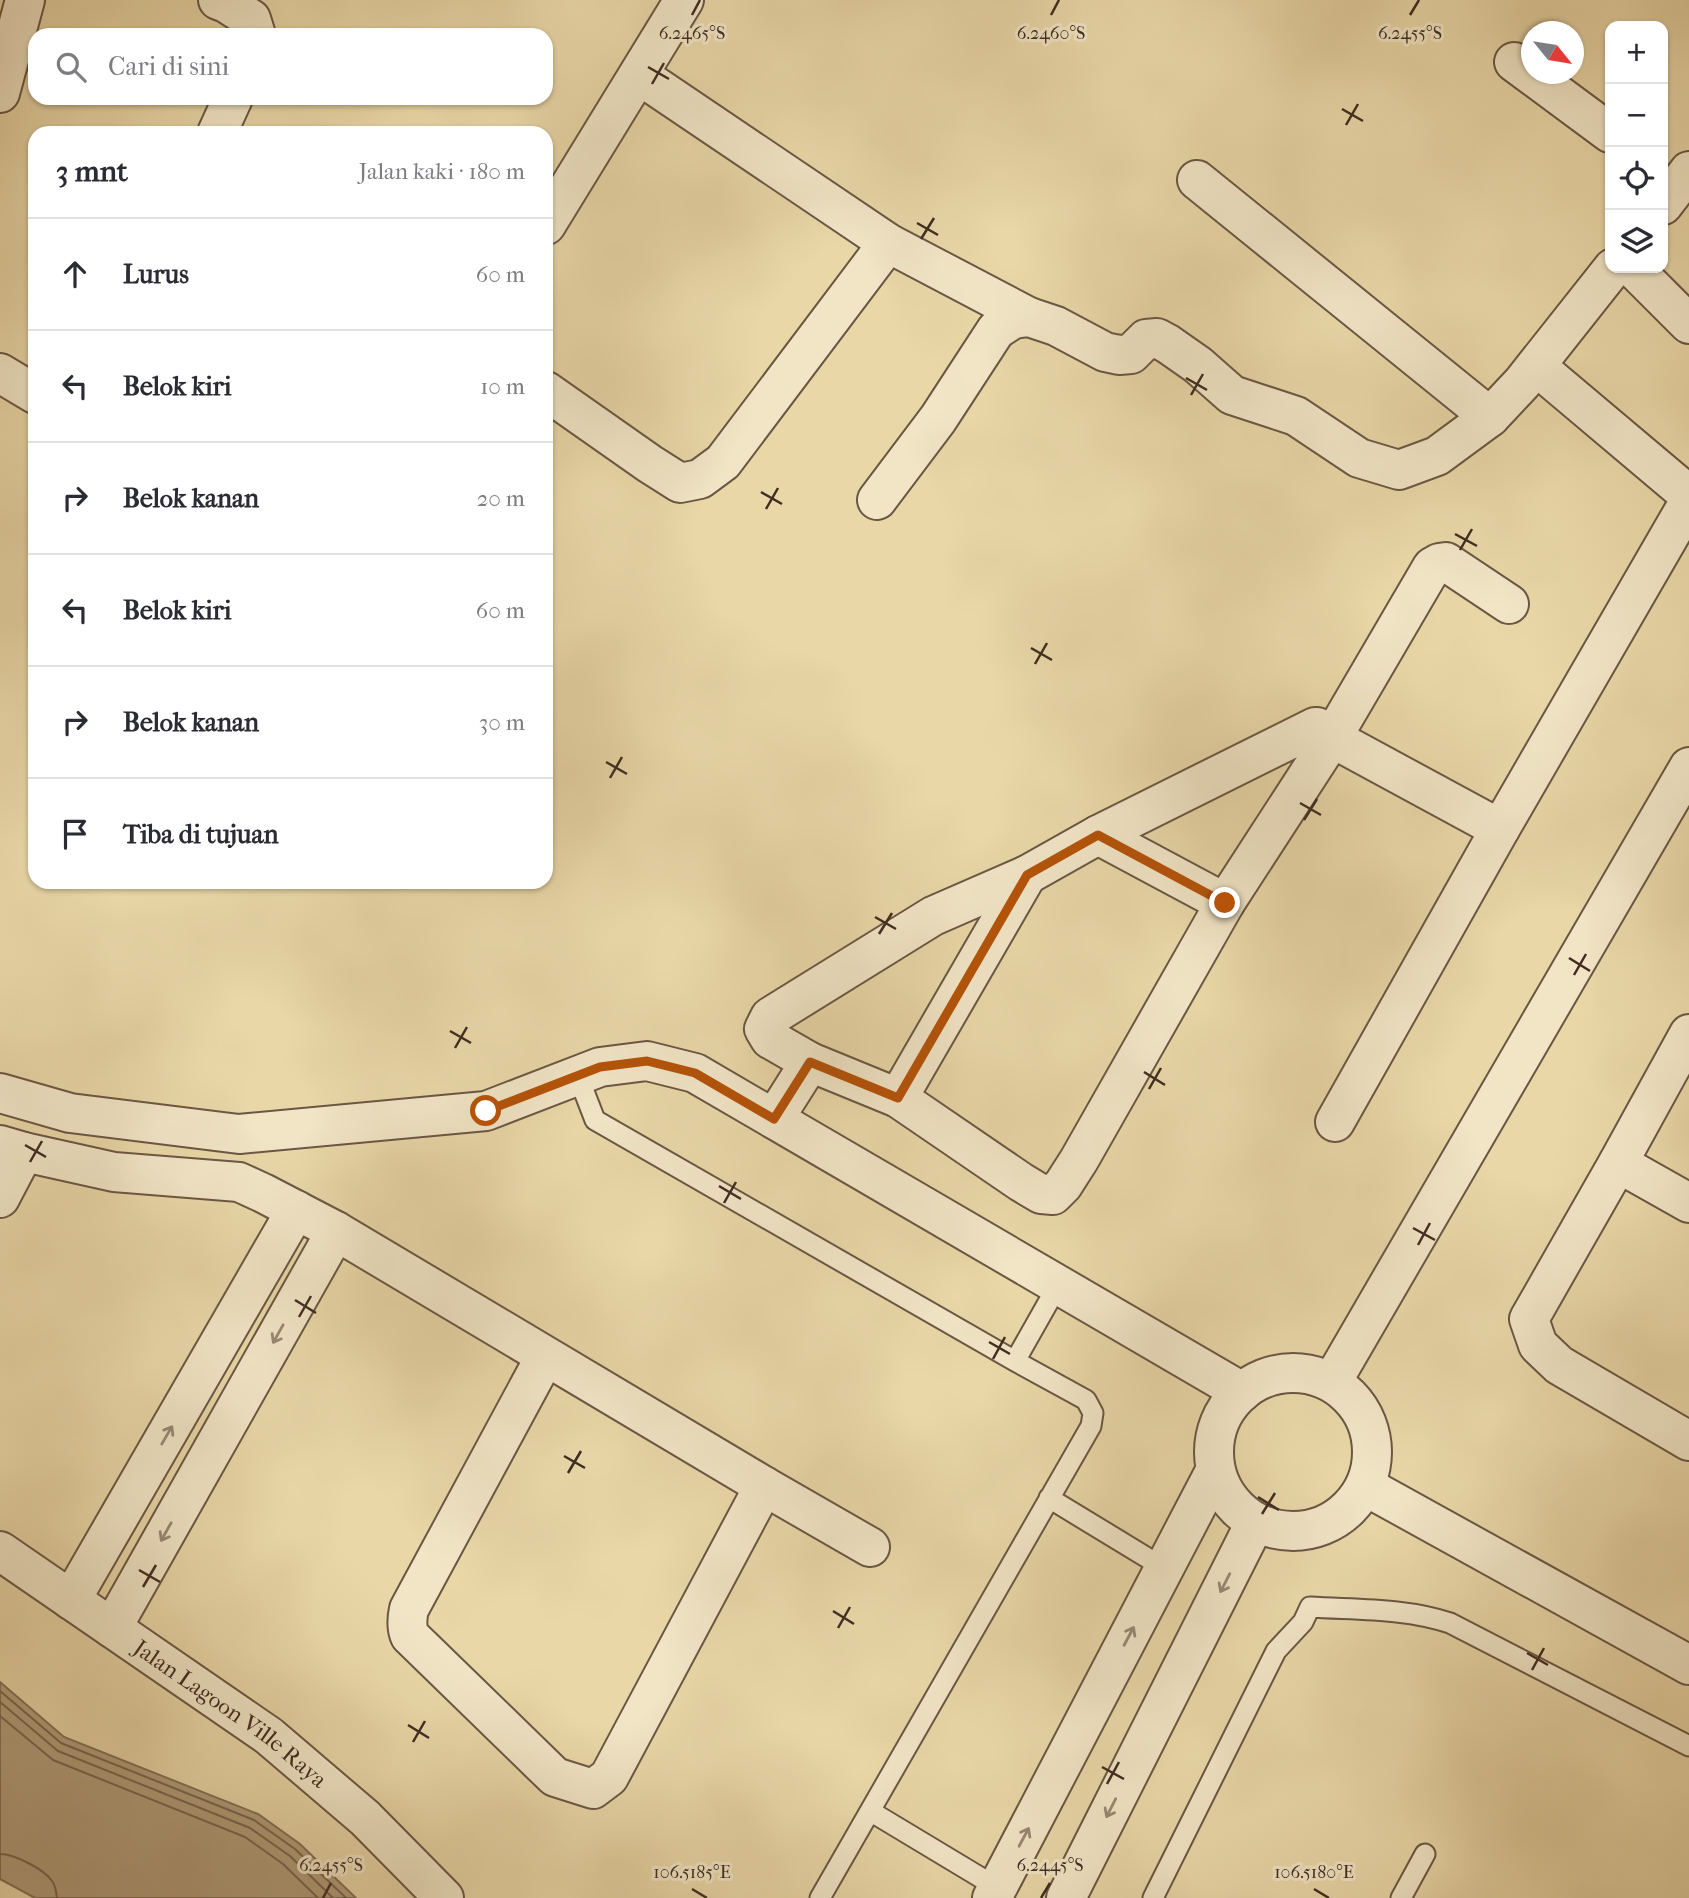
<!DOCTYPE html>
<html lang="id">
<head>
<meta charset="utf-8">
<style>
	body { margin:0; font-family:"IM FELL French Canon",serif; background:#f7f7f7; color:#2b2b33 }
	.controls { position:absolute; right:21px; top:21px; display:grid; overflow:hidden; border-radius:14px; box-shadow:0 2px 5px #0004 }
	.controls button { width:63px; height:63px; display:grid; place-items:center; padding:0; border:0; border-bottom:2px solid #e1e1e2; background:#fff; color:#2b2b33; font:35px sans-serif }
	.compass { position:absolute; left:1521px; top:21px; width:63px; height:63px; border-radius:50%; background:#fff; box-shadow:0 2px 5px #0004; rotate:120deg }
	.stop { position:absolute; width:21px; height:21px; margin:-16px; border:5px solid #b45309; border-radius:50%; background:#fff }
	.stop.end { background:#b45309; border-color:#fff; box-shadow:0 2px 7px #0008 }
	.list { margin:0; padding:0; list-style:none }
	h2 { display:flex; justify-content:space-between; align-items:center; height:91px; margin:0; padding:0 28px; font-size:30px }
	h2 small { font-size:23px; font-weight:400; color:#7c7c81 }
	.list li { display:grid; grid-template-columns:46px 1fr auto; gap:21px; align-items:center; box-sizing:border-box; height:112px; padding:0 28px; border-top:2px solid #e1e1e2 }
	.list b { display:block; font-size:26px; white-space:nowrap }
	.list em { font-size:23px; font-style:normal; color:#7c7c81 }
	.icon { flex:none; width:38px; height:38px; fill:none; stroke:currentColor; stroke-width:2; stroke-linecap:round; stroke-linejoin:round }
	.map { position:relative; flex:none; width:1689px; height:1898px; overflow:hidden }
	.search { position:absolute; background:#fff; box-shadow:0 2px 5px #0004; left:28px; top:28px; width:525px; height:77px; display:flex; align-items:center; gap:18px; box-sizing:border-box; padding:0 24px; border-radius:21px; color:#7c7c81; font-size:26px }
	.panel { position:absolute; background:#fff; box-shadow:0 2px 5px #0004; left:28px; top:126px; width:525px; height:763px; border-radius:21px }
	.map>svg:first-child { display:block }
</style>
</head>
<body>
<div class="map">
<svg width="1689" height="1898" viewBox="0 0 1689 1898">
	<rect width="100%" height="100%" fill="#e9d7a8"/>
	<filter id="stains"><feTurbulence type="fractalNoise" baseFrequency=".00286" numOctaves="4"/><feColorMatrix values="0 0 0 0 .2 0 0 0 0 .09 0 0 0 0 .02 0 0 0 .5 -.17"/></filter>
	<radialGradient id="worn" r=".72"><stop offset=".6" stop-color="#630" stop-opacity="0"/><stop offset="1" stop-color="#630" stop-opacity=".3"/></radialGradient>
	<path fill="#b09d7a" stroke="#837056" stroke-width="2" d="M 0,1682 L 64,1737 L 258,1814 L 300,1844 L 356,1898 L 35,1898 L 0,1879 Z"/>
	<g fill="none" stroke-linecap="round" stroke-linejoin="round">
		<path stroke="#78644e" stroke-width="2" d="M 0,1691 L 61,1743 L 254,1820 L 295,1849 L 346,1898
			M 0,1702 L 58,1751 L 250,1828 L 290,1856 L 333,1898
			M 0,1716 L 53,1760 L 245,1837 L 283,1864 L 318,1898
			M 0,1854 C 14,1854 44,1869 52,1881 C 56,1886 56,1892 57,1898"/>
		<defs>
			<path id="service" d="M 578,1076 L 595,1120 L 1015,1361 L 1086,1400 L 1093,1413 L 1091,1426 L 820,1898
				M 1015,1361 L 1058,1285
				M 1049,1498 L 1164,1568
				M 870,1811 L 998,1888
				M 1153,1898 L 1276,1651 L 1303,1622 L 1310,1607 C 1357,1610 1405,1608 1450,1623 L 1689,1746
				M 1401,1898 L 1425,1854"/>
			<g id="minor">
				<path d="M 218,0 L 226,3 L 251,19 L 256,35"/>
				<path d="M 1514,62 L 1610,133"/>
				<path d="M 639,75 L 888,243 L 1029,317"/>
				<path d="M 0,93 L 25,0"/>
				<path d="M 217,133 L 233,98"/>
				<path d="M 1197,180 L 1490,417"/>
				<path d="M 1663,205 L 1689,171"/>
				<path d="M 546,225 L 684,0"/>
				<path d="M 1633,268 L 1689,324"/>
				<path d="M 1536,366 L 1689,495"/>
				<path d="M 0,373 L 35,394"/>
				<path d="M 546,391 L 650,464 L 680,483 L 700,479 L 723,462 L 888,243"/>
				<path d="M 877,500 L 938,419 L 996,330 L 1013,319 L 1029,317 L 1056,326 L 1105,352 L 1119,355 L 1131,354 L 1146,339 L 1157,338 L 1168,344 L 1198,365 L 1232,395 L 1296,416 L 1359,458 L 1399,470 L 1437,456 L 1490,417 L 1522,383 L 1613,268"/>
				<path d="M 1500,829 L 1332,738 L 1317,727 L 1315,727 L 1098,835 L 1027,875 L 933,916 L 770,1017 L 764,1029 L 770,1039 L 810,1062 L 898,1098 L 1021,1182 L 1041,1194 L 1053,1195 L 1063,1185 L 1079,1160 L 1225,903 L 1332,738 L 1432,567 L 1439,563 L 1446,562 L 1509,604"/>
				<path d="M 1098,835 L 1225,903"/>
				<path d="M 1689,1034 L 1618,1163 L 1529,1319 L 1538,1345 L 1559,1365 L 1689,1441"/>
				<path d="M 0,1093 L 70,1113 L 239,1134 L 486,1111 L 600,1067 L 647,1061 L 695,1073 L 1242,1392"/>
				<path d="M 898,1098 L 1027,875"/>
				<path d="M 774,1119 L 810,1062"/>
				<path d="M 1335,1122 L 1500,829 L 1689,502"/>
				<path d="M 0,1145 L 24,1152 L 114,1172 L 239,1182 L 263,1193 L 336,1231 L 764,1486 L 870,1547"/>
				<path d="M 1618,1163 L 1689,1203"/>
				<path d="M 0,1198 L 24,1152"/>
				<path d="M 545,1357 L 409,1609 C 407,1618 406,1627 410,1636 L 555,1777 L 593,1789 L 609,1777 L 764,1486"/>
				<circle cx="1293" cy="1452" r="79"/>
				<path d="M 1333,1380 L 1689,767"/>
				<path d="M 1365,1486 L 1689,1665"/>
				<path id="s1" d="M 0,1551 L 269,1736 L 365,1818 L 444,1898"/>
				<path d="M 71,1600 L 296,1210"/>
				<path d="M 112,1628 L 336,1231"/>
				<path d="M 992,1898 L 1215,1471"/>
				<path d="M 1066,1898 L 1255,1523"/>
			</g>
		</defs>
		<use href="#service" stroke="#6a5743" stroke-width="23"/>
		<use href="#minor" stroke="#6a5743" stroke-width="42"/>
		<use href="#service" stroke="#f1e5c6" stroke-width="19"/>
		<use href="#minor" stroke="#f1e5c6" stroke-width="38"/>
	</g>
	<defs><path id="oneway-shaft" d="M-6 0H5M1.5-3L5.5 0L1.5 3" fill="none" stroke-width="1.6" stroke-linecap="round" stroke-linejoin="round" transform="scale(1.75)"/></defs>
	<g stroke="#988874">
		<use href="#oneway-shaft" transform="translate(278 1334) rotate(119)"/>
		<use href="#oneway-shaft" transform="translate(167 1435) rotate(-60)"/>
		<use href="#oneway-shaft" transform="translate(166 1532) rotate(119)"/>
		<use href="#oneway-shaft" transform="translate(1225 1583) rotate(117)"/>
		<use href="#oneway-shaft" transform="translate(1129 1636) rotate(-62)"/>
		<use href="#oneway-shaft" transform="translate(1111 1808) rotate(117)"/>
		<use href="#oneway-shaft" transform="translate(1024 1837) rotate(-62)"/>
	</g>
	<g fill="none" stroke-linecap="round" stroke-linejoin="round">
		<path stroke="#b45309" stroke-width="9" d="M 486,1111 L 600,1067 L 647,1061 L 695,1073 L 774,1119 L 810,1062 L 898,1098 L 1027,875 L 1098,835 L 1225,903"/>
	</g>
	<path fill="none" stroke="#402c21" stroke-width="2.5" d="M 692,15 L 700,0M 1051,15 L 1059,0M 1410,15 L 1419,0M 648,67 L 669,79M 652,84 L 664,63M 1342,109 L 1363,121M 1346,125 L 1358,104M 917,223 L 938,235M 921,239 L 934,218M 1186,378 L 1207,390M 1191,395 L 1203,374M 761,492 L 782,504M 766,509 L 778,488M 1455,534 L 1477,546M 1460,550 L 1472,529M 1031,648 L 1052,660M 1035,664 L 1047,643M 606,762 L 627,774M 610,778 L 622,757M 1300,803 L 1321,815M 1304,820 L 1317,799M 875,917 L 896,929M 879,934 L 892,913M 1569,958 L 1590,971M 1574,975 L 1586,954M 450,1031 L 471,1043M 455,1048 L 467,1027M 1144,1072 L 1165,1085M 1149,1089 L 1161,1068M 25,1145 L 46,1157M 30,1162 L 42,1141M 719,1186 L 741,1199M 724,1203 L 736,1182M 1413,1228 L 1435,1240M 1418,1245 L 1430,1223M 295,1300 L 316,1313M 299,1317 L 311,1296M 989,1342 L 1010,1354M 993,1359 L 1005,1337M 564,1456 L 585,1468M 568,1473 L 581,1451M 1258,1497 L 1279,1510M 1262,1514 L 1275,1493M 139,1570 L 160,1582M 143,1587 L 156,1565M 833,1611 L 854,1624M 838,1628 L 850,1607M 1527,1653 L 1548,1665M 1532,1670 L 1544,1648M 408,1725 L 429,1738M 413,1742 L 425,1721M 1102,1767 L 1124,1779M 1107,1784 L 1119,1762M 692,1889 L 707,1898M 1314,1889 L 1329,1898M 323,1898 L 331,1883M 1041,1898 L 1050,1883"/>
	<g text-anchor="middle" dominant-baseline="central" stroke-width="6" stroke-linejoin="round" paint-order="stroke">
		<g font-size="23" fill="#402c21" stroke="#f1e5c6">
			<text stroke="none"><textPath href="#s1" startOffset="282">Jalan Lagoon Ville Raya</textPath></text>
		</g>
	</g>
	<g font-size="18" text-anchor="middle" fill="#402c21" stroke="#f1e5c6" stroke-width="6" stroke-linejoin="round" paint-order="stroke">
		<text x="692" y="39">6.2465°S</text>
		<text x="1051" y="39">6.2460°S</text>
		<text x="1410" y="39">6.2455°S</text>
		<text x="331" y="1871">6.2455°S</text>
		<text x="1050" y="1871">6.2445°S</text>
		<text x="692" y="1878">106.5185°E</text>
		<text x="1314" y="1878">106.5180°E</text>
	</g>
	<rect width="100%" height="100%" filter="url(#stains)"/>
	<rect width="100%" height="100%" fill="url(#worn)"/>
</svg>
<div class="controls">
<button>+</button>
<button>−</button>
<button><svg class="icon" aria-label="locate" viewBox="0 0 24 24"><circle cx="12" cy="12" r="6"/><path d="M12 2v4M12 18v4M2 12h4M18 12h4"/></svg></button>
<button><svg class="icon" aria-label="layers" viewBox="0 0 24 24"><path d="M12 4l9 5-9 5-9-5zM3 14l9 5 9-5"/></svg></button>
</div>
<svg class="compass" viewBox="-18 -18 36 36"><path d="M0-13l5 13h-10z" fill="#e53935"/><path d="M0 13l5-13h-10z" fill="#7c7c81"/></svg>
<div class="stop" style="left:486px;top:1111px"></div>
<div class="stop end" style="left:1225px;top:903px"></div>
<div class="search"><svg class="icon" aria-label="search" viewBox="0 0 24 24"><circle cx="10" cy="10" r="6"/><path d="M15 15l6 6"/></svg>Cari di sini</div>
<section class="panel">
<h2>3 mnt<small>Jalan kaki · 180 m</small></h2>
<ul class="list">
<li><svg class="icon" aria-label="ahead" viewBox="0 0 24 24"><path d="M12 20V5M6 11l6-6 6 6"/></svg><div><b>Lurus</b></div><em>60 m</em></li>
<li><svg class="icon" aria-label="left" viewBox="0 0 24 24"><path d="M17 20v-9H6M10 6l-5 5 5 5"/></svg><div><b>Belok kiri</b></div><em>10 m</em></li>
<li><svg class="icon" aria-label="right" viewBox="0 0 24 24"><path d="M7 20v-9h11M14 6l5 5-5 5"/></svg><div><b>Belok kanan</b></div><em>20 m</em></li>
<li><svg class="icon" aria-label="left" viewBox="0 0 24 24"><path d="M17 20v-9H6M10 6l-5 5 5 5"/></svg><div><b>Belok kiri</b></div><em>60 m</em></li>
<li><svg class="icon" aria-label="right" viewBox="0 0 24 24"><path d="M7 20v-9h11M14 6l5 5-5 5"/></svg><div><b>Belok kanan</b></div><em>30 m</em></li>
<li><svg class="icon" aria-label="arrive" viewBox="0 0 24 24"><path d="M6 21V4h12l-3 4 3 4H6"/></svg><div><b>Tiba di tujuan</b></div></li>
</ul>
</section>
</div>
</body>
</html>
